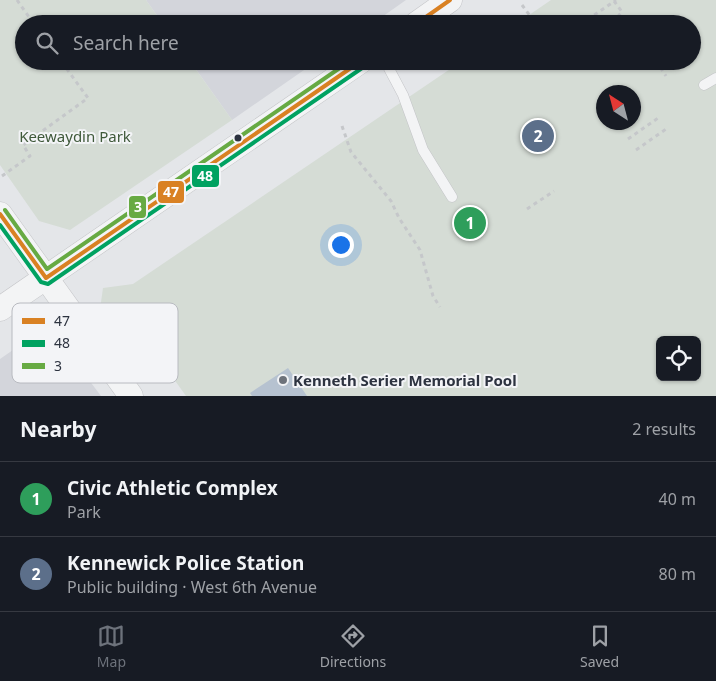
<!DOCTYPE html>
<html lang="en">
<head>
<meta charset="utf-8">
<style>
	body { margin:0; font-family:"Noto Sans",sans-serif; background:#242831; color:#f1f3f6 }
	.controls { position:absolute; right:15px; bottom:15px; display:grid; overflow:hidden; border-radius:8px; box-shadow:0 1px 4px #0004 }
	.controls button { width:45px; height:45px; display:grid; place-items:center; padding:0; border:0; border-bottom:1px solid #363941; background:#171b24; color:#f1f3f6; font:25px sans-serif }
	.compass { position:absolute; left:596px; top:85px; width:45px; height:45px; border-radius:50%; background:#171b24; box-shadow:0 1px 4px #0004; rotate:324deg }
	.you { position:absolute; left:340px; top:244px; width:18px; height:18px; margin:-12px; border:4px solid #fff; border-radius:50%; background:#1a73e8; box-shadow:0 0 0 8px #1a73e833 }
	.badge { display:grid; place-items:center; width:32px; height:32px; border-radius:50%; background:#6d727b; color:#fff; font-size:16px; font-weight:700 }
	.pin { position:absolute; translate:-50% -50%; border:2px solid #fff; box-shadow:0 1px 5px #0006 }
	.list { margin:0; padding:0; list-style:none }
	h2 { display:flex; justify-content:space-between; align-items:center; height:65px; margin:0; padding:0 20px; font-size:21px }
	h2 small { font-size:16px; font-weight:400; color:#9ea1a6 }
	.list li { display:grid; grid-template-columns:32px 1fr auto; gap:15px; align-items:center; box-sizing:border-box; height:75px; padding:0 20px; border-top:1px solid #363941 }
	.list b { display:block; font-size:19px; white-space:nowrap }
	.list p { margin:0; font-size:16px; white-space:nowrap; color:#9ea1a6 }
	.list em { font-size:16px; font-style:normal; color:#9ea1a6 }
	.icon { flex:none; width:28px; height:28px; fill:none; stroke:currentColor; stroke-width:2; stroke-linecap:round; stroke-linejoin:round }
	.map { position:relative; flex:none; width:716px; height:396px; overflow:hidden }
	.search { position:absolute; background:#171b24; box-shadow:0 1px 4px #0004; left:15px; right:15px; top:15px; height:55px; display:flex; align-items:center; gap:12px; box-sizing:border-box; padding:0 18px; border-radius:28px; color:#9ea1a6; font-size:19px }
	.sheet { height:215px; background:#171b24 }
	nav { display:flex; justify-content:space-around; align-items:center; box-sizing:border-box; height:70px; border-top:1px solid #363941; background:#171b24; font-size:14px; color:#9ea1a6 }
	nav a { display:grid; justify-items:center; gap:2px }
	nav .on { color:#6d727b }
	.map>svg:first-child { display:block }
</style>
</head>
<body>
<div class="map">
<svg width="716" height="396" viewBox="0 0 716 396">
	<rect width="100%" height="100%" fill="#e4e6e9"/>
	<path fill="#d3d5db" d="M 146,0 L 406,0 L 372,24 L 163,24 Z
		M 190,61 L 317,61 L 232,120 Z
		M 36,334 L 58,339 L 101,396 L 0,396 L 0,359 Z"/>
	<path fill="#d5dcd5" fill-rule="evenodd" d="M 0,0 L 146,0 L 163,24 L 24,24 L 24,61 L 190,61 L 232,120 L 70,230 L 39,221 L 0,165 Z
		M 551,0 L 716,0 L 716,396 L 186,396 L 166,368 L 136,356 L 100,309 L 103,288 L 133,284 L 462,61 L 692,61 L 692,24 L 516,24 ZM 604,92 L 634,92 L 634,122 L 604,122 ZM 660,340 L 697,340 L 697,377 L 660,377 Z"/>
	<path fill="#b6c2d0" d="M 288,368 L 307,396 L 252,396 L 250,393 Z"/>
	<g fill="none" stroke-linecap="round" stroke-linejoin="round">
		<defs>
			<path id="service" d="M 385,61 L 403,95 L 423,150 L 452,197
				M 704,85 L 716,78"/>
			<path id="tertiary" d="M 416,24 L 450,0
				M 0,214 L 131,396
				M 0,309 L 361,61"/>
		</defs>
		<use href="#service" stroke="#c3c4c7" stroke-width="11"/>
		<use href="#tertiary" stroke="#c3c4c7" stroke-width="25"/>
		<path stroke="#c5c7ca" stroke-width="3" stroke-dasharray="4 4" stroke-linecap="butt" d="M 17,0 L 34,24
			M 614,1 L 622,12 L 619,15 L 625,24
			M 522,5 L 536,24
			M 581,24 L 616,0
			M 656,61 L 666,76
			M 342,126 L 351,152 L 391,201 L 399,218 L 420,250 L 433,296 L 440,307
			M 628,139 L 658,118
			M 636,150 L 666,129
			M 2,176 L 30,156 L 23,145 L 88,98 L 61,61
			M 527,209 L 554,191"/>
		<use href="#service" stroke="#f3f4f5" stroke-width="10"/>
		<use href="#tertiary" stroke="#f3f4f5" stroke-width="24"/>
		<defs>
			<path id="bus-1" d="M 416,24 L 450,0
				M 0,214 L 46,278 L 361,61"/>
			<path id="bus-2" d="M 0,225 L 41,282 L 48,284 L 365,66"/>
			<path id="bus-3" d="M 5,210 L 47,269 L 350,61"/>
		</defs>
		<use href="#bus-1" stroke="#f3f4f7" stroke-width="8"/>
		<use href="#bus-2" stroke="#f3f4f7" stroke-width="8"/>
		<use href="#bus-3" stroke="#f3f4f7" stroke-width="8"/>
		<use href="#bus-1" stroke="#d98123" stroke-width="4"/>
		<use href="#bus-2" stroke="#00a261" stroke-width="4"/>
		<use href="#bus-3" stroke="#67aa43" stroke-width="4"/>
	</g>
	<circle fill="#2d3340" stroke="#f3f4f7" stroke-width="2" cx="238" cy="138" r="4.5"/>
	<circle fill="#6d727b" stroke="#f3f4f7" stroke-width="2" cx="283" cy="380" r="5"/>
	<g text-anchor="middle" dominant-baseline="central" stroke-width="4" stroke-linejoin="round" paint-order="stroke">
		<g font-size="15" fill="#405a3b" stroke="#f3f4f7">
			<text x="75" y="136">Keewaydin Park</text>
		</g>
		<g font-size="15" font-weight="bold" fill="#2d3340" stroke="#f3f4f7" text-anchor="start">
			<text x="293" y="380">Kenneth Serier Memorial Pool</text>
		</g>
	</g>
	<rect x="12" y="303" width="166" height="80" rx="8" fill="#f3f4f7" stroke="#b8bac0" stroke-width="1"/>
	<rect x="22" y="318" width="23" height="6" fill="#d98123"/>
	<rect x="22" y="340" width="23" height="7" fill="#00a261"/>
	<rect x="22" y="363" width="23" height="6" fill="#67aa43"/>
	<g font-size="14" fill="#2d3340">
		<text x="54" y="326">47</text>
		<text x="54" y="348">48</text>
		<text x="54" y="371">3</text>
	</g>
	<g stroke="#f3f4f7" stroke-width="2">
		<rect x="191" y="164" width="29" height="24" rx="5" fill="#00a261"/>
		<rect x="157" y="180" width="28" height="24" rx="5" fill="#d98123"/>
		<rect x="128" y="195" width="19" height="24" rx="5" fill="#67aa43"/>
	</g>
	<g font-size="14" text-anchor="middle" font-weight="bold" fill="#fff">
		<text x="205" y="181">48</text>
		<text x="171" y="197">47</text>
		<text x="138" y="212">3</text>
	</g>
</svg>
<div class="controls">
<button><svg class="icon" aria-label="locate" viewBox="0 0 24 24"><circle cx="12" cy="12" r="6"/><path d="M12 2v4M12 18v4M2 12h4M18 12h4"/></svg></button>
</div>
<svg class="compass" viewBox="-18 -18 36 36"><path d="M0-13l5 13h-10z" fill="#e53935"/><path d="M0 13l5-13h-10z" fill="#9ea1a6"/></svg>
<div class="you"></div>
<div class="pin badge" style="left:470px;top:223px;background:#2e9e5b">1</div>
<div class="pin badge" style="left:538px;top:136px;background:#5c6f8a">2</div>
<div class="search"><svg class="icon" aria-label="search" viewBox="0 0 24 24"><circle cx="10" cy="10" r="6"/><path d="M15 15l6 6"/></svg>Search here</div>
</div>
<section class="sheet">
<h2>Nearby<small>2 results</small></h2>
<ul class="list">
<li><span class="badge" style="background:#2e9e5b">1</span><div><b>Civic Athletic Complex</b><p>Park</p></div><em>40 m</em></li>
<li><span class="badge" style="background:#5c6f8a">2</span><div><b>Kennewick Police Station</b><p>Public building · West 6th Avenue</p></div><em>80 m</em></li>
</ul>
</section>
<nav>
<a class="on"><svg class="icon" aria-label="map" viewBox="0 0 24 24"><path d="M3 6l6-2 6 2 6-2v14l-6 2-6-2-6 2zM9 4v14M15 6v14"/></svg>Map</a>
<a><svg class="icon" aria-label="directions" viewBox="0 0 24 24"><path d="M12 3l9 9-9 9-9-9zM9 14v-3h6M13 9l2 2-2 2"/></svg>Directions</a>
<a><svg class="icon" aria-label="saved" viewBox="0 0 24 24"><path d="M7 4h10v16l-5-4-5 4z"/></svg>Saved</a>
</nav>
</body>
</html>
